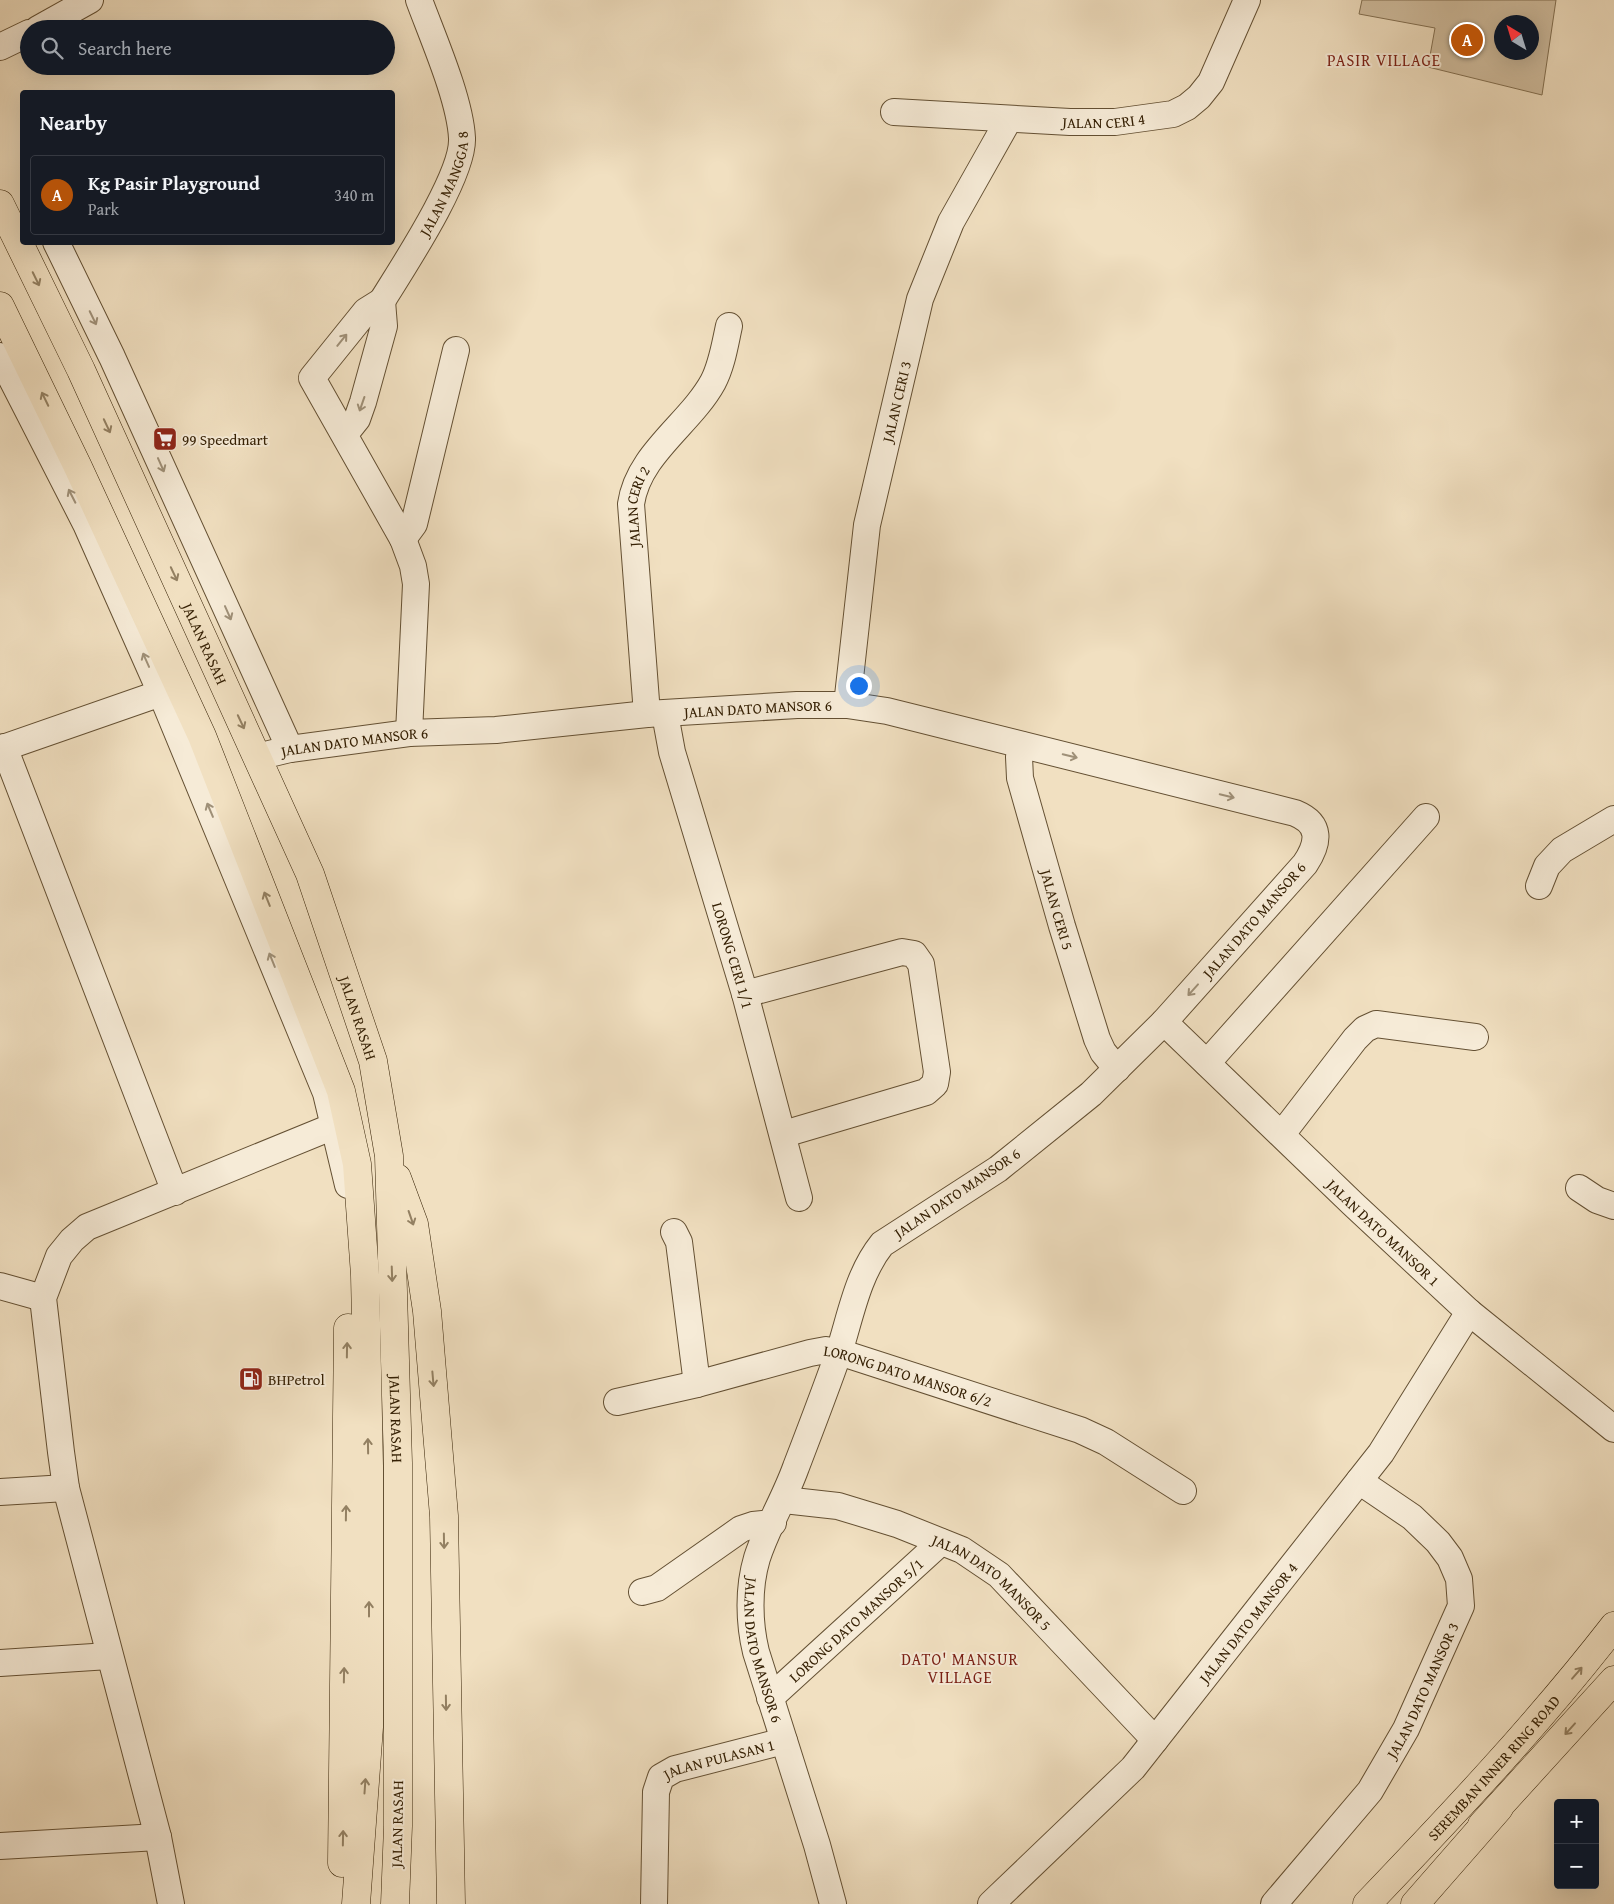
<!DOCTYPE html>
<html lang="en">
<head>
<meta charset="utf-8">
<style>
	body { margin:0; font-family:"Gentium Book Plus",serif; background:#242831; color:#f1f3f6 }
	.controls { position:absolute; right:15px; bottom:15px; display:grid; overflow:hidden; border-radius:5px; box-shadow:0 5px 20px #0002 }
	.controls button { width:45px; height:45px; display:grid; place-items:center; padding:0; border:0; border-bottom:1px solid #363941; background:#171b24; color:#f1f3f6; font:25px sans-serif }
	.compass { position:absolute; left:1494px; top:15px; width:45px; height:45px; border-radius:50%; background:#171b24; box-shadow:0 5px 20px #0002; rotate:322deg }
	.you { position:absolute; left:858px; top:685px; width:18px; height:18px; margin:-12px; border:4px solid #fff; border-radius:50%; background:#1a73e8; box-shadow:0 0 0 8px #1a73e833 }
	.badge { display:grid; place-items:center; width:32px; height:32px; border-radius:50%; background:#b45309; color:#fff; font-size:16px; font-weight:700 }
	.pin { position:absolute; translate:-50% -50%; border:2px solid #fff; box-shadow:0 1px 5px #0006 }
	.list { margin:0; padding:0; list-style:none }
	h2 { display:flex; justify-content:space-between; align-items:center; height:65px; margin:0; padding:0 20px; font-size:21px }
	h2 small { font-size:16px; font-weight:400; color:#9ea1a6 }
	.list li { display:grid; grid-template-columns:32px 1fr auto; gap:15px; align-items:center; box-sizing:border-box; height:80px; margin:0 10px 10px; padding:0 10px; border:1px solid #363941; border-radius:5px }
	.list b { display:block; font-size:19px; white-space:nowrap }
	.list p { margin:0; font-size:16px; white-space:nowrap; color:#9ea1a6 }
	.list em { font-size:16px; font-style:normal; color:#9ea1a6 }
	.icon { flex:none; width:28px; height:28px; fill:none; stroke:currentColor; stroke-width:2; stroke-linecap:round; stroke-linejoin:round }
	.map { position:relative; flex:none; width:1614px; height:1904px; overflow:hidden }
	.search { position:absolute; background:#171b24; box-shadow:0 5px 20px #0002; left:20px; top:20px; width:375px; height:55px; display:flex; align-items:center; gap:12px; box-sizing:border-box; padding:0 18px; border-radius:28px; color:#9ea1a6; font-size:19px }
	.panel { position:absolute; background:#171b24; box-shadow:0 5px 20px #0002; left:20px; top:90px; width:375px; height:155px; border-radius:5px }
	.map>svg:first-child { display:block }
</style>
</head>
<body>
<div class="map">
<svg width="1614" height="1904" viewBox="0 0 1614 1904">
	<rect width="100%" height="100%" fill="#f1e0c1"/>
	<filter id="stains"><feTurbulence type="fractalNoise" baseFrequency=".004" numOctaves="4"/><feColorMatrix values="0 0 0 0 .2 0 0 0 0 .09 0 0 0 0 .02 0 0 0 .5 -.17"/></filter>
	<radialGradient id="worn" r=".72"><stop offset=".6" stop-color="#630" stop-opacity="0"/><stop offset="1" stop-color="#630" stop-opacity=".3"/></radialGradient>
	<path fill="#d1bfa1" stroke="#837052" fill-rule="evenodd" d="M 1362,0 L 1556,0 L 1542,95 L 1428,67 L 1435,28 L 1359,14 ZM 1502,22 L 1532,22 L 1532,52 L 1502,52 Z"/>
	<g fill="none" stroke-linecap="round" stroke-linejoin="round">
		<defs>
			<g id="minor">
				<path d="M 38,29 L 90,0"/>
				<path d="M 0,47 L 29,33"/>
				<path id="s1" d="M 894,112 L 1070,122 L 1115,122 L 1173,114 L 1187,107 L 1199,97 L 1211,82 L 1247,0"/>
				<path d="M 56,242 L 112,357 L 290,749"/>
				<path id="s2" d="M 382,301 C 403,267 464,175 462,138 C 460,99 433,38 419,0"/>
				<path d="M 0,356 L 86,524 L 161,693 L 326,1093 L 348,1185"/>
				<path d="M 345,434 L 357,419 L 363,402 L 384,326 L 382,301 L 366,311 L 312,378 L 403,539 L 413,566 L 416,584 L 409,733"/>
				<path d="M 403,539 L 414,524 L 456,350"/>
				<path id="s3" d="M 847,705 L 867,525 L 920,299 L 951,222 L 1009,119"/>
				<path id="s4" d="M 647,714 L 631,504 C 638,454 690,424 713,382 C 722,365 725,344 729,326"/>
				<path id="s5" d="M 665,714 L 672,752 L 745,994 L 799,1198"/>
				<path id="s6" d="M 1022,745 L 1019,757 L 1020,778 L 1062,926 L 1097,1039 L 1103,1052 L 1117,1069"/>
				<path d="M 4,747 L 175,1192"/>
				<path d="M 0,749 L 161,693"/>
				<path id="s7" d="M 257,757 L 290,749 L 409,733 L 496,730 L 647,714 L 797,705 L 847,705 L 887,711 L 1295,813 C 1322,824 1319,843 1305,864 L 1164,1022 L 1091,1094 L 998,1169 L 882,1244 C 858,1274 851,1314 840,1349 C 826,1389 811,1428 796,1467 C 785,1498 767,1527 757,1558 C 748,1588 749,1623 756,1652 L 817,1845 L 833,1904"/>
				<path d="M 1539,886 L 1547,866 L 1562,850 L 1614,819"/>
				<path d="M 745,994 L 902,952 L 914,954 L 921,964 L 937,1072 L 935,1084 L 926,1092 L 784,1134"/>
				<path id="s8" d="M 1164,1022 L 1353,1204 L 1469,1312 L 1614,1429"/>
				<path d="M 1207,1063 L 1426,817"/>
				<path d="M 1282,1134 L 1355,1039 L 1365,1029 L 1376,1024 L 1475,1037"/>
				<path d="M 1579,1188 L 1597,1200 L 1614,1206"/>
				<path d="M 674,1232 L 679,1242 L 697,1384"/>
				<path d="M 0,1286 L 43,1298"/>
				<path id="s9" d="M 617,1402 L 697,1384 L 810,1353 L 826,1350 L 839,1352 L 1080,1430 L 1106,1442 L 1183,1491"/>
				<path d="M 0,1492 L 66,1488"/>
				<path id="s10" d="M 784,1500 L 838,1506 L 897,1524 L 962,1550 L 999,1575 L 1155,1740"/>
				<path d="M 642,1592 L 657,1588 L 741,1529 L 753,1525 L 773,1523"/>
				<path d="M 0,1663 L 109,1656"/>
				<path id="s11" d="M 770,1698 L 941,1542"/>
				<path d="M 0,1846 L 158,1837"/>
				<path d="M 171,1904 L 158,1837 L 66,1488 L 61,1452 L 43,1298 L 59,1256 L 72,1240 L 87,1227 L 334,1126"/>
				<path id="s12" d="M 654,1904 L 656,1792 L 661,1777 L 675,1769 L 784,1741"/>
				<path id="s13" d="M 991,1904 L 1133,1768 L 1381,1453 L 1469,1312"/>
				<path id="s14" d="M 1274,1904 L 1370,1791 L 1406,1729 L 1461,1606 L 1459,1579 L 1450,1558 L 1438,1542 L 1412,1517 L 1359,1481"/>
			</g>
			<g id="major">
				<path d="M 1482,1825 L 1614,1680"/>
				<path id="s15" d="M 1367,1904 C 1453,1814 1538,1724 1614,1626"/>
			</g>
			<g id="highway">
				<path id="s16" d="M 0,204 L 81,370 L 310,874 L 373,1061 L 389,1156 L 398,1463 L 398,1826 L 395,1904"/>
				<path d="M 0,306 L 78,467 L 202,736 L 341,1091 L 357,1164 L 365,1275 L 369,1466 L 369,1727 L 356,1904"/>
				<path d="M 397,1178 L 414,1224 L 427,1311 L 444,1516 L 451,1904"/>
				<path d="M 342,1863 L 348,1328"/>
				<path d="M 1415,1904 L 1499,1808"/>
			</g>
		</defs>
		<use href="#minor" stroke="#645033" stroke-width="28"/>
		<use href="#major" stroke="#352004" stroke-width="29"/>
		<use href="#highway" stroke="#352004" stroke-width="29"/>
		<use href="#minor" stroke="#f6ebd7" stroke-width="26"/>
		<use href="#major" stroke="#f1e0c1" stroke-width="28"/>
		<use href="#highway" stroke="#f1e0c1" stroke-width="28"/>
	</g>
	<defs><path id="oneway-shaft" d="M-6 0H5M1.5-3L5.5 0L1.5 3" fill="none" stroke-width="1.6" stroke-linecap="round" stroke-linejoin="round" transform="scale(1.25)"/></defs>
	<g stroke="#938062">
		<use href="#oneway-shaft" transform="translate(36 279) rotate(64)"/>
		<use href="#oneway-shaft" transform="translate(45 399) rotate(-116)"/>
		<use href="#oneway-shaft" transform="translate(107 426) rotate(65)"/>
		<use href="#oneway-shaft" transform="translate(174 574) rotate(65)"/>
		<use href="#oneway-shaft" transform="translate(241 722) rotate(65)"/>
		<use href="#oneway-shaft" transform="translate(267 899) rotate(-112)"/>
		<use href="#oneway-shaft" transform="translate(411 1218) rotate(71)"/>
		<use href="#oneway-shaft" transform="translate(392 1274) rotate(88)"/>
		<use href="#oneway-shaft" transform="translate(347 1350) rotate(-89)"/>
		<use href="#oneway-shaft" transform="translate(433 1379) rotate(85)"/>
		<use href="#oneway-shaft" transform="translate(368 1446) rotate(-91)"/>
		<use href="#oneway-shaft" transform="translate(346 1513) rotate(-89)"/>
		<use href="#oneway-shaft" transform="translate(444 1541) rotate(89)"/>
		<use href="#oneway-shaft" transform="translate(369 1609) rotate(-90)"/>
		<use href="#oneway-shaft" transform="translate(1577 1673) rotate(-49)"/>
		<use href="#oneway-shaft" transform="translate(344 1675) rotate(-89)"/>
		<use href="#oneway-shaft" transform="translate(446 1703) rotate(89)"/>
		<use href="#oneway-shaft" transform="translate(1570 1729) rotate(132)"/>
		<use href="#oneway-shaft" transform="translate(365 1786) rotate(-86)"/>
		<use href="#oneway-shaft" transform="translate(343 1838) rotate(-89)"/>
	</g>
	<g stroke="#9f9078">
		<use href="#oneway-shaft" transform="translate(93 318) rotate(64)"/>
		<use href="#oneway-shaft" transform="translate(342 340) rotate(-51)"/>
		<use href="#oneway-shaft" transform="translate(362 404) rotate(109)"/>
		<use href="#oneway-shaft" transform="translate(161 465) rotate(66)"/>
		<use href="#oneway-shaft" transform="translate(72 496) rotate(-117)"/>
		<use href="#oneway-shaft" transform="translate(228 613) rotate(66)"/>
		<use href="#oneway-shaft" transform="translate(146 660) rotate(-114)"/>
		<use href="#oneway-shaft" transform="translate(1070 756) rotate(14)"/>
		<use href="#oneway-shaft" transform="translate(1227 796) rotate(14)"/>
		<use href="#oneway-shaft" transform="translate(210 810) rotate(-113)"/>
		<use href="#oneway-shaft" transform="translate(272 960) rotate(-112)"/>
		<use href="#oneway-shaft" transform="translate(1193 990) rotate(132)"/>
	</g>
	<defs>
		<symbol id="supermarket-square" viewBox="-11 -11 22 22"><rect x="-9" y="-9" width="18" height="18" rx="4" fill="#8f2418" stroke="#f6ebd7"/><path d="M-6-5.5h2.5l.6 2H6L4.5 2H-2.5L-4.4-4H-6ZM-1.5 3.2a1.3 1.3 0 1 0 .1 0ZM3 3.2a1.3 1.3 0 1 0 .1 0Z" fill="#fff"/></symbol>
		<symbol id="fuel-square" viewBox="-11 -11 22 22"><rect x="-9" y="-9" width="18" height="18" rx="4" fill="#8f2418" stroke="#f6ebd7"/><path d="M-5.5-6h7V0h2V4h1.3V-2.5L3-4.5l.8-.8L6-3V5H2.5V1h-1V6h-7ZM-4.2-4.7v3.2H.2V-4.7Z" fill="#fff"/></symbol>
	</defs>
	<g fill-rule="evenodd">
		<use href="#supermarket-square" x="151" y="425" width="28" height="28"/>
		<use href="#fuel-square" x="237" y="1365" width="28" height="28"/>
	</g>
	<g text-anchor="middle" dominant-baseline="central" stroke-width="4" stroke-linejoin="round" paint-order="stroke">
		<g font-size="15" fill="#352004" stroke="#f6ebd7">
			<text stroke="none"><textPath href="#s1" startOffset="210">JALAN CERI 4</textPath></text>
			<text stroke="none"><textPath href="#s2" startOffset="134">JALAN MANGGA 8</textPath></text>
			<text stroke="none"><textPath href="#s3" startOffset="308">JALAN CERI 3</textPath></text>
			<text stroke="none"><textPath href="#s4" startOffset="209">JALAN CERI 2</textPath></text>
			<text stroke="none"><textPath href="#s16" startOffset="485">JALAN RASAH</textPath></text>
			<text stroke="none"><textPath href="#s7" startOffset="504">JALAN DATO MANSOR 6</textPath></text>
			<text stroke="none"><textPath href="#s7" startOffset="99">JALAN DATO MANSOR 6</textPath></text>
			<text stroke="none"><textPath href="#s6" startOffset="170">JALAN CERI 5</textPath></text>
			<text transform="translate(1254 920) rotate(-49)">JALAN DATO MANSOR 6</text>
			<text stroke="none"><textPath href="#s5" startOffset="251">LORONG CERI 1/1</textPath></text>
			<text stroke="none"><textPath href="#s16" startOffset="890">JALAN RASAH</textPath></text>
			<text transform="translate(957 1193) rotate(-34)">JALAN DATO MANSOR 6</text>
			<text stroke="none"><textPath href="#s8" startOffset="304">JALAN DATO MANSOR 1</textPath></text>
			<text stroke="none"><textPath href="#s9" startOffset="301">LORONG DATO MANSOR 6/2</textPath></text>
			<text stroke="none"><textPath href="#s16" startOffset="1295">JALAN RASAH</textPath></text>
			<text stroke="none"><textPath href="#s10" startOffset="229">JALAN DATO MANSOR 5</textPath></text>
			<text stroke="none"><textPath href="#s11" startOffset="116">LORONG DATO MANSOR 5/1</textPath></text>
			<text stroke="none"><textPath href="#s13" startOffset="382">JALAN DATO MANSOR 4</textPath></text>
			<text stroke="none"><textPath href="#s7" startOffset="2122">JALAN DATO MANSOR 6</textPath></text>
			<text stroke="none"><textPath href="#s14" startOffset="262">JALAN DATO MANSOR 3</textPath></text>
			<text stroke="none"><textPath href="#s12" startOffset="189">JALAN PULASAN 1</textPath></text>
			<text stroke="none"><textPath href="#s15" startOffset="186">SEREMBAN INNER RING ROAD</textPath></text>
			<text transform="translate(397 1824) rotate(-89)">JALAN RASAH</text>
		</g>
		<g font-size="15" fill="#352004" stroke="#f6ebd7" text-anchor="start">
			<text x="182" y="439">99 Speedmart</text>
			<text x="268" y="1379">BHPetrol</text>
		</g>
		<g font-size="16" letter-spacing="1" fill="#7a1f14" stroke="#f6ebd7">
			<text x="1384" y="60">PASIR VILLAGE</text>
			<text x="960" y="1659">DATO' MANSUR<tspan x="960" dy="18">VILLAGE</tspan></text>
		</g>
	</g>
	<rect width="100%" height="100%" filter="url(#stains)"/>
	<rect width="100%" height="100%" fill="url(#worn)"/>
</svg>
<div class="controls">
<button>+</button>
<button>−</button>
</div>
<svg class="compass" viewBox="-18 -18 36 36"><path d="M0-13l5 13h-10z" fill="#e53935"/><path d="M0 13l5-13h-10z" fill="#9ea1a6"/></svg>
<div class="you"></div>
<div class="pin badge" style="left:1467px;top:40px">A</div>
<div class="search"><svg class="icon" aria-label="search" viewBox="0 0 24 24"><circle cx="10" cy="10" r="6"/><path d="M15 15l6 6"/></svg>Search here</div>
<section class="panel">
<h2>Nearby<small></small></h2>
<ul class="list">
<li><span class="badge">A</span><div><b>Kg Pasir Playground</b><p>Park</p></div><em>340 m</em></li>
</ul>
</section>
</div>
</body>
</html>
